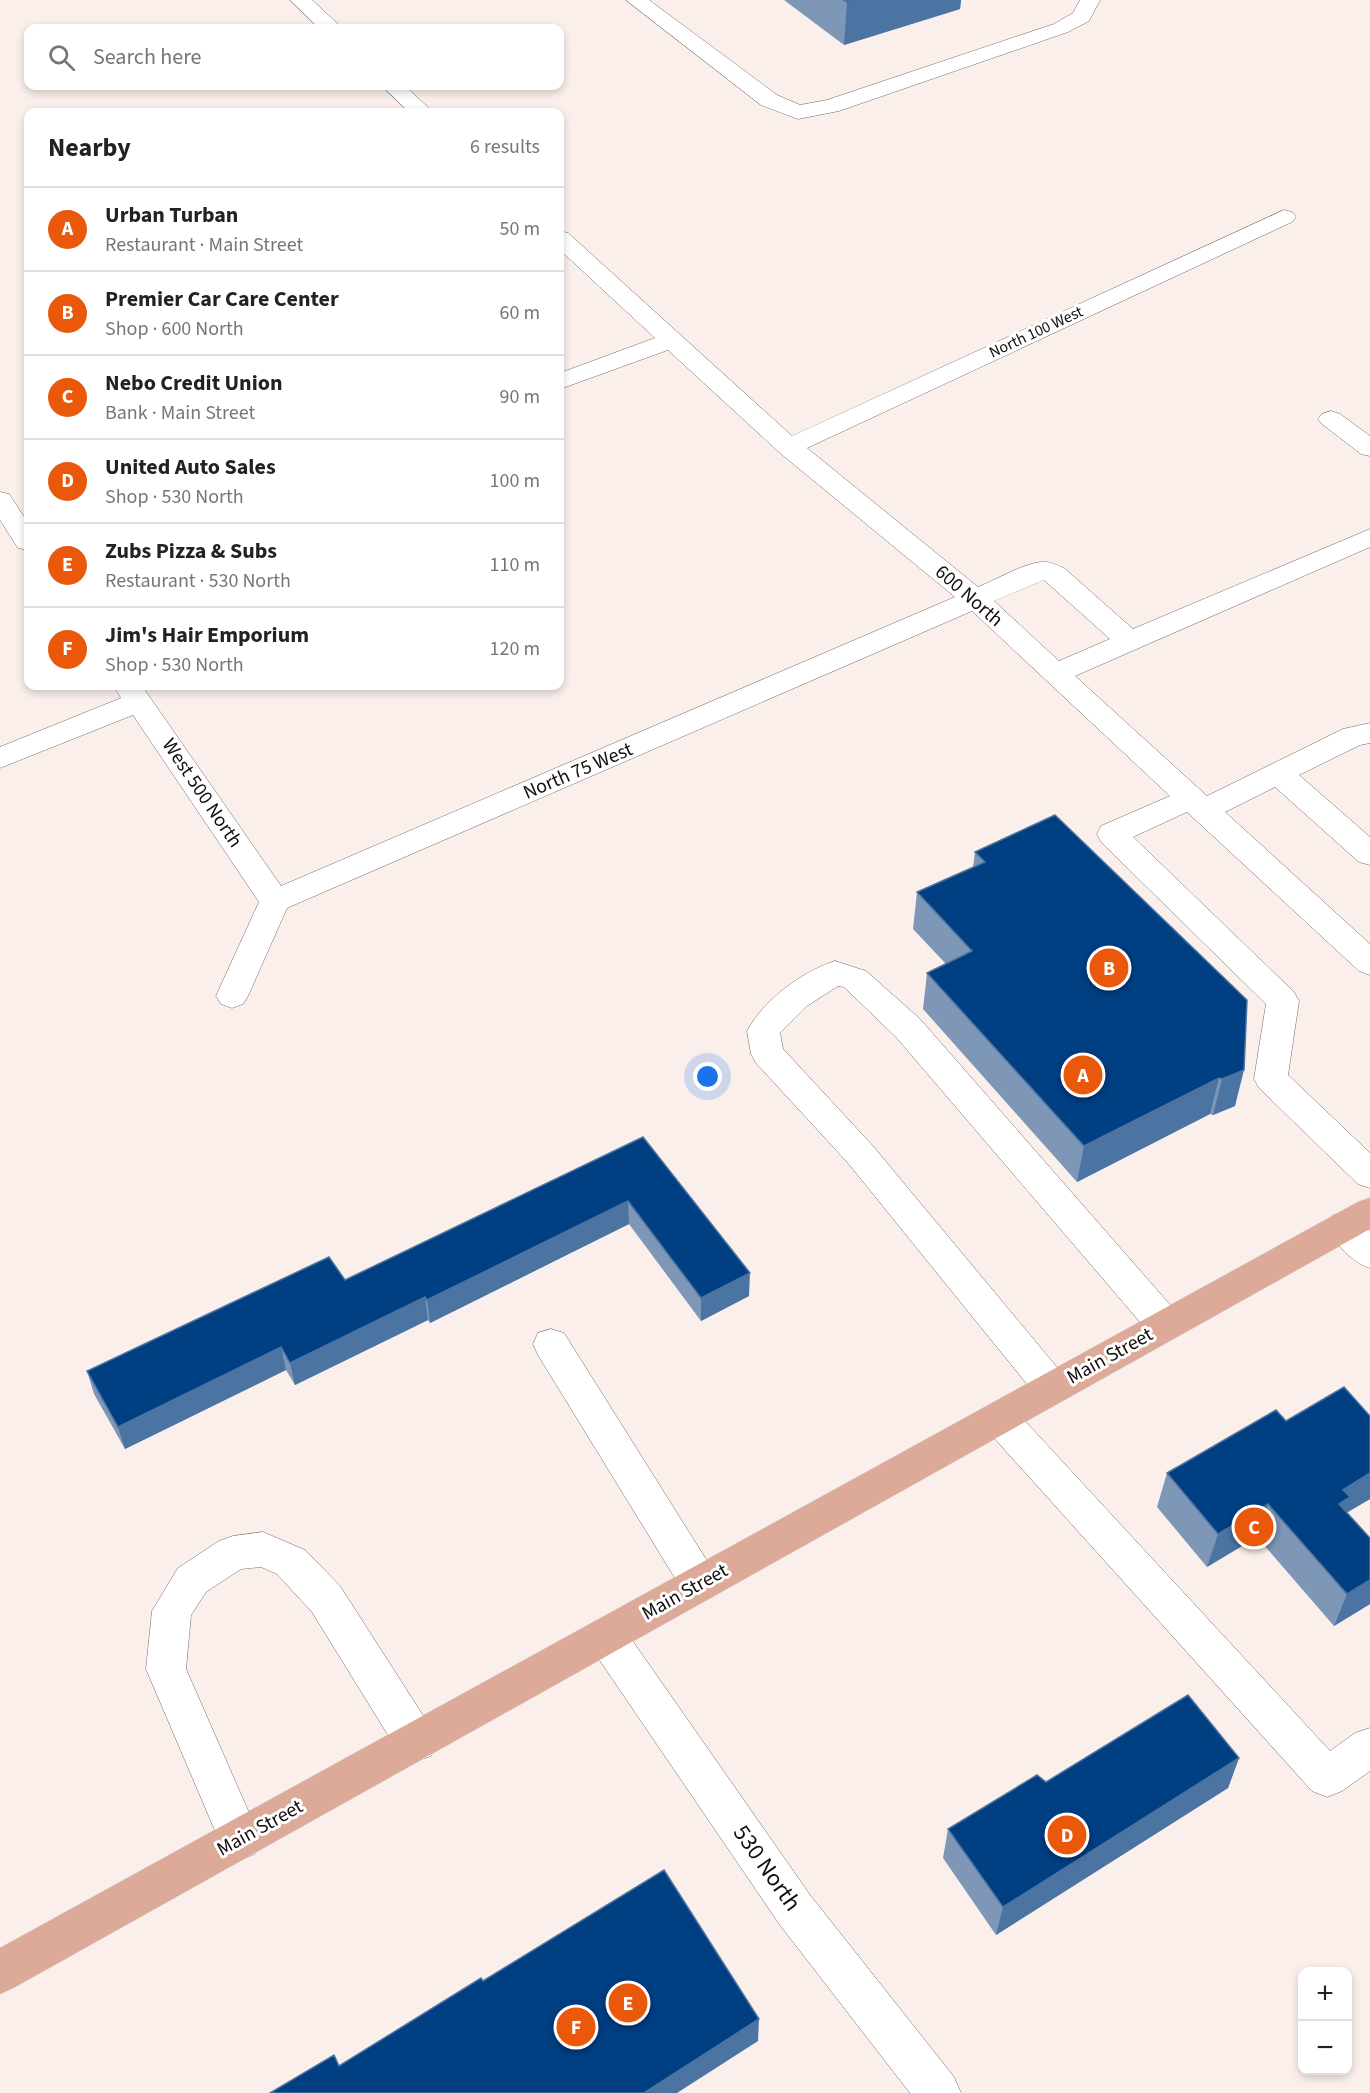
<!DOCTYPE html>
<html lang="en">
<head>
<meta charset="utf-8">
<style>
	body { margin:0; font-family:"Source Sans 3",sans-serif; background:#f2f2f2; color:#222 }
	.controls { position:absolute; right:18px; bottom:18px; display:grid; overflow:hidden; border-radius:12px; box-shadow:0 3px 9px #0003 }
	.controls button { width:54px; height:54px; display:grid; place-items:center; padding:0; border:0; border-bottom:2px solid #e0e0e0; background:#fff; color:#222; font:30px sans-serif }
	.you { position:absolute; left:708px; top:1077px; width:21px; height:21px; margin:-15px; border:4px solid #fff; border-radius:50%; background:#1a73e8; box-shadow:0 0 0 9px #1a73e833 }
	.badge { display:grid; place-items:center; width:39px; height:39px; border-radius:50%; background:#ea580c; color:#fff; font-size:20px; font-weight:700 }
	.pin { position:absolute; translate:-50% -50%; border:3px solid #fff; box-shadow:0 2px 6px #0006 }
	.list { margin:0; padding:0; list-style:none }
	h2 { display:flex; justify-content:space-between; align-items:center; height:78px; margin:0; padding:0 24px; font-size:26px }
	h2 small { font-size:20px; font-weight:400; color:#767676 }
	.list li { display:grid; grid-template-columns:39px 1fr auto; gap:18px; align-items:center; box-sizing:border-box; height:84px; padding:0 24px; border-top:2px solid #e0e0e0 }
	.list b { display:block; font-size:22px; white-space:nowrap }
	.list p { margin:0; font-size:20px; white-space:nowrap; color:#767676 }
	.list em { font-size:20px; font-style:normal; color:#767676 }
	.icon { flex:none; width:33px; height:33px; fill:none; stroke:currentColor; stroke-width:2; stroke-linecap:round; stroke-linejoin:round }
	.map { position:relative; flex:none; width:1370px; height:2093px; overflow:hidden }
	.search { position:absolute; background:#fff; box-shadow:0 3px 9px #0003; left:24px; top:24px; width:540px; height:66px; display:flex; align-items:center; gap:15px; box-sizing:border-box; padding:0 21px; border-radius:12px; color:#767676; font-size:22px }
	.panel { position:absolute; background:#fff; box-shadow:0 3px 9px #0003; left:24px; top:108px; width:540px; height:582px; border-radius:12px }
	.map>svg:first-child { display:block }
</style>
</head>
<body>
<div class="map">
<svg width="1370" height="2093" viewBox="0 0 1370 2093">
	<rect width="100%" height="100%" fill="#faefeb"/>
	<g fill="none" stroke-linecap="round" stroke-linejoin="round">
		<defs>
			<path id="minor" d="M 290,0 L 312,0 L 342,28 L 319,28 Z
				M 626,0 L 649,0 L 777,95 L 800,105 L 827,100 L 1054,24 L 1073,13 L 1080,0 L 1100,0 L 1089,21 L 1068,32 L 839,111 L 798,119 L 761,105 Z
				M 382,86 L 405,86 L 433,112 L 409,112 Z
				M 1284,210 L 1292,212 L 1296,217 L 1292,222 L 807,448 L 978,587 C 996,580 1022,564 1041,562 C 1048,561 1057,565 1064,568 L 1133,629 L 1370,529 L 1370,547 L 1075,676 L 1207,796 L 1343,729 L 1370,723 L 1370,743 L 1360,745 L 1299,775 L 1370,837 L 1370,865 L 1359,862 L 1275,787 L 1225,812 L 1370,944 L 1370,975 L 1359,971 L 1187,812 L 1133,837 L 1294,992 L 1299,1001 L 1288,1075 L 1370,1153 L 1370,1188 L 1358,1184 L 1259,1088 L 1254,1079 L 1266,1004 L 1101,842 L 1097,834 L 1101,826 L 1170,796 L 972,611 L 287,908 L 248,996 L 243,1004 L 232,1008 L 221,1004 L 216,996 L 259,902 L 133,715 L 0,768 L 0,747 L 121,698 L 114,686 L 142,686 L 281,886 L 955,597 L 780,453 L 668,350 L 560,389 L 560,373 L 655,338 L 560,250 L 560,231 L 568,233 L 792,436 ZM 1044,580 L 1110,639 L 1059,661 L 994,601 Z
				M 1331,411 L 1340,414 L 1370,436 L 1370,456 L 1361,454 L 1322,424 L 1318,419 L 1322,414 Z
				M 0,492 L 9,494 L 28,523 L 28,550 L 18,548 L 0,520 Z
				M 835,961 L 866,971 L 920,1019 L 1178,1314 L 1183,1325 L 1178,1336 L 1165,1340 L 1152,1336 L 896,1037 L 844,987 L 838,986 L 807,1006 L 780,1033 L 783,1049 L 872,1145 L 1065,1377 L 1070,1388 L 1065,1399 L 1052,1404 L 1039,1399 L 848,1163 L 756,1063 L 751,1054 L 747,1031 C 764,1000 801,972 835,961 Z
				M 1344,1212 L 1356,1216 L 1370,1231 L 1370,1268 C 1351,1262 1336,1244 1326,1226 L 1332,1216 Z
				M 551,1329 L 564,1333 L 714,1572 L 720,1584 L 714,1596 L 700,1602 L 686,1596 L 538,1355 L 533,1344 L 538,1333 Z
				M 999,1402 L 1012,1407 L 1330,1751 L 1355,1733 L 1370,1728 L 1370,1771 L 1342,1791 L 1327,1797 L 1312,1791 L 986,1429 L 980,1418 L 986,1407 Z
				M 263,1532 L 305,1550 L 340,1586 L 431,1728 L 437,1742 L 431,1756 L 416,1761 L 401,1756 L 312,1612 L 277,1574 L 261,1567 L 241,1569 L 206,1592 L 191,1615 L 186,1669 L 261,1840 L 255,1854 L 240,1860 L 225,1854 L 146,1669 L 152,1611 L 178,1568 L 219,1541 L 233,1536 Z
				M 606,1618 L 620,1623 L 810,1895 L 954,2077 L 961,2093 L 910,2093 L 780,1925 L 592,1649 L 586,1636 L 592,1623 Z"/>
			<path id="major" d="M 1370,1198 L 1370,1229 L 15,1987 L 0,1994 L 0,1948 L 1358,1202 Z"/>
		</defs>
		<use href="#minor" stroke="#746a67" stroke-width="1"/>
		<use href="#major" stroke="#d0cfcf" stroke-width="1"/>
		<use href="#minor" fill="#fff" fill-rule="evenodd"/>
		<use href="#major" fill="#ddaa9a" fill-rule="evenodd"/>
	</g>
	<path fill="#7e97b7" d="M 784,0 L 961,0 L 960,9 L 844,45 Z
		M 975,852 L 1247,1000 L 1235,1106 L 1213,1115 L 1210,1114 L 1077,1182 L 923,1009 L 927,973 L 946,964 L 913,929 L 917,892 L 973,867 Z
		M 643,1137 L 749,1296 L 701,1321 L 629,1224 L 430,1323 L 428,1320 L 295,1385 L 286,1370 L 125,1449 L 94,1394 L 87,1371 L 345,1280 Z
		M 1286,1421 L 1370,1499 L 1347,1512 L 1370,1604 L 1334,1626 L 1257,1537 L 1207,1567 L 1157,1507 L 1167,1473 Z
		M 1239,1758 L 1228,1788 L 996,1935 L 943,1858 L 948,1829 L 1046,1782 Z"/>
	<path fill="#4c74a2" d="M 854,0 L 961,0 L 960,9 L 844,45 L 847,2 Z
		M 1244,1070 L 1235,1106 L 1213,1115 L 1222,1079 Z
		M 1219,1078 L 1210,1114 L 1077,1182 L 1084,1146 Z
		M 628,1201 L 629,1224 L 430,1323 L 427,1300 Z
		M 750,1273 L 749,1296 L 701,1321 L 701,1298 Z
		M 425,1297 L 428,1320 L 295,1385 L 290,1363 Z
		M 281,1347 L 286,1370 L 125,1449 L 118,1427 Z
		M 1370,1473 L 1370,1499 L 1343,1515 L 1327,1537 L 1343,1490 Z
		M 1268,1504 L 1257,1537 L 1207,1567 L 1218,1534 Z
		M 1370,1580 L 1370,1604 L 1334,1626 L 1347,1594 Z
		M 1239,1758 L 1228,1788 L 996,1935 L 1003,1907 Z
		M 759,2019 L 758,2041 L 677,2093 L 644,2093 Z"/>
	<path fill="#013f83" stroke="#4c74a2" stroke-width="1.5" d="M 843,0 L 854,0 L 847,2 Z
		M 1055,815 L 1247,1000 L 1244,1070 L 1222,1079 L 1219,1078 L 1084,1146 L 927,973 L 972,951 L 917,892 L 985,862 L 975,852 Z
		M 643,1137 L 750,1273 L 701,1298 L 628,1201 L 427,1300 L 425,1297 L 290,1363 L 281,1347 L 118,1427 L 87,1371 L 329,1257 L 345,1280 Z
		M 1344,1387 L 1370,1416 L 1370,1473 L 1343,1490 L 1350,1497 L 1339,1504 L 1370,1538 L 1370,1580 L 1347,1594 L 1268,1504 L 1218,1534 L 1167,1473 L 1276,1410 L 1286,1421 Z
		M 1188,1695 L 1239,1758 L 1003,1907 L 948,1829 L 1037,1775 L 1046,1782 Z
		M 664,1870 L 759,2019 L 644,2093 L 270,2093 L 334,2055 L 339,2066 L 481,1978 L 483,1981 Z"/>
	<g text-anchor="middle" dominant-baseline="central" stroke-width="6" stroke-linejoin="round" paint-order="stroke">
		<g font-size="16" fill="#120f0e" stroke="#fff">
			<text transform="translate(1036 332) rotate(-25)">North 100 West</text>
		</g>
		<g font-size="20" fill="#120f0e" stroke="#fff">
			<text transform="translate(969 596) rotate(41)">600 North</text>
			<text transform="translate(578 771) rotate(-23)">North 75 West</text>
			<text transform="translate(202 793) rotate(56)">West 500 North</text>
			<text transform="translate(1110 1356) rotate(-29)">Main Street</text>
			<text transform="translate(685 1592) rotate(-29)">Main Street</text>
			<text transform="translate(260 1828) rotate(-29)">Main Street</text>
		</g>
		<g font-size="24" fill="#120f0e" stroke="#fff">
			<text transform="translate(767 1868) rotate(55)">530 North</text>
		</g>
	</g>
</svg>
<div class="controls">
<button>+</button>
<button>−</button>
</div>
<div class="you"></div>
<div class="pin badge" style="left:1083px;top:1075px">A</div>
<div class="pin badge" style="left:1109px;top:968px">B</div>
<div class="pin badge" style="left:1254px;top:1527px">C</div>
<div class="pin badge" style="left:1067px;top:1835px">D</div>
<div class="pin badge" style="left:628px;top:2003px">E</div>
<div class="pin badge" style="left:576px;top:2027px">F</div>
<div class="search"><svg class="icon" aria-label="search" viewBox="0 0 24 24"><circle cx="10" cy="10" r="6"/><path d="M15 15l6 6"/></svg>Search here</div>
<section class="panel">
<h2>Nearby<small>6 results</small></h2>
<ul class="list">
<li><span class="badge">A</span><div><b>Urban Turban</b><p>Restaurant · Main Street</p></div><em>50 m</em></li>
<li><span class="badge">B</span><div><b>Premier Car Care Center</b><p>Shop · 600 North</p></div><em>60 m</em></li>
<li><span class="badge">C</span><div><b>Nebo Credit Union</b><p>Bank · Main Street</p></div><em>90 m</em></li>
<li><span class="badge">D</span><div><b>United Auto Sales</b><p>Shop · 530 North</p></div><em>100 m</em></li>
<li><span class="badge">E</span><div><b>Zubs Pizza &amp; Subs</b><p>Restaurant · 530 North</p></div><em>110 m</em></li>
<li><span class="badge">F</span><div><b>Jim's Hair Emporium</b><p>Shop · 530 North</p></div><em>120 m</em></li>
</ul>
</section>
</div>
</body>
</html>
